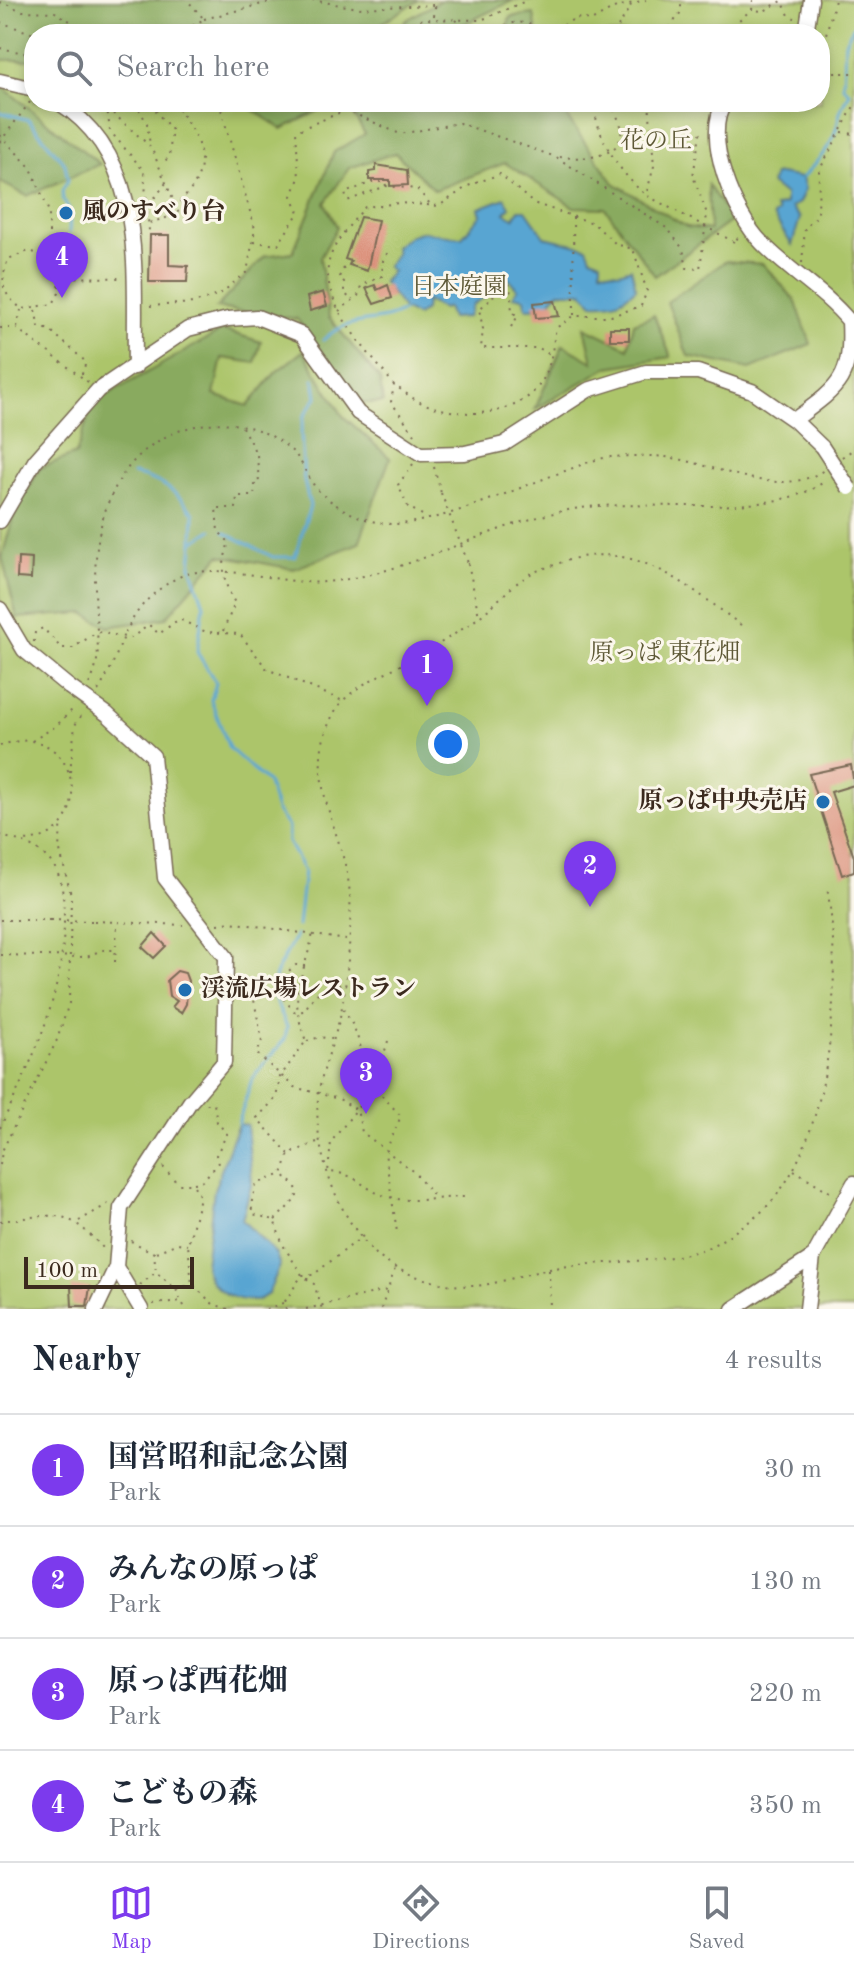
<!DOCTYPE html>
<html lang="en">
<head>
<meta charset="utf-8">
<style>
	body { margin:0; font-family:"Old Standard TT","Noto Serif JP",serif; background:#f2f2f3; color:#1f2937 }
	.scale { position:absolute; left:24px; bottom:20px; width:170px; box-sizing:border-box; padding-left:8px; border:4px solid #3b2a1e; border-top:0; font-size:22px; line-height:28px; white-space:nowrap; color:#3b2a1e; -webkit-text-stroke:6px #fbf7ec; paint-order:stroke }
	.you { position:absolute; left:448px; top:744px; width:28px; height:28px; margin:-20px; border:6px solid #fff; border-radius:50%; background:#1a73e8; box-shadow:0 0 0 12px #1a73e833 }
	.badge { display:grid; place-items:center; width:52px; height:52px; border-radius:50%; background:#7c3aed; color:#fff; font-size:26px; font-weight:700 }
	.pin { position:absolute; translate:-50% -66px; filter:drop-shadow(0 2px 4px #0008) }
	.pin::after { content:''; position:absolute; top:42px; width:28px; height:24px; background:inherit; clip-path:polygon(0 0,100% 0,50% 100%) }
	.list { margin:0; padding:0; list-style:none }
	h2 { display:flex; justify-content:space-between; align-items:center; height:104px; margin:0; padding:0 32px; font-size:34px }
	h2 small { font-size:26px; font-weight:400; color:#747a83 }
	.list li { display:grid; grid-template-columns:52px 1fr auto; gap:24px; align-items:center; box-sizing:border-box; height:112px; padding:0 32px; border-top:2px solid #e0e1e3 }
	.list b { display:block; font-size:30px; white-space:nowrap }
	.list p { margin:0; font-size:26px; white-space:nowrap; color:#747a83 }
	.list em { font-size:26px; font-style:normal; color:#747a83 }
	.icon { flex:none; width:44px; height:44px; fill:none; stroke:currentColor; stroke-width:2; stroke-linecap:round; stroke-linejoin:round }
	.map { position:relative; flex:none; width:854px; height:1309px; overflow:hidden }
	.search { position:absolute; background:#fff; box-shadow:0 4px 12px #0003; left:24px; right:24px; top:24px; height:88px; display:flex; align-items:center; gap:20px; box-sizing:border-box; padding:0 28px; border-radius:32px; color:#747a83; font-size:30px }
	.sheet { height:552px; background:#fff }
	nav { display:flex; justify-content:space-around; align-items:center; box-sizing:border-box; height:112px; border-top:2px solid #e0e1e3; background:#fff; font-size:22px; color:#747a83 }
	nav a { display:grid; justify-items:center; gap:4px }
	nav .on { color:#7c3aed }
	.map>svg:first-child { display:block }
</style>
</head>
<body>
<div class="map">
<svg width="854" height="1309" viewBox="0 0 854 1309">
	<rect width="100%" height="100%" fill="#fbf7ec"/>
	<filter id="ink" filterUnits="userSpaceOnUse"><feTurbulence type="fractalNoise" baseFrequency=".0125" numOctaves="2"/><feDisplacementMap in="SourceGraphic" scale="16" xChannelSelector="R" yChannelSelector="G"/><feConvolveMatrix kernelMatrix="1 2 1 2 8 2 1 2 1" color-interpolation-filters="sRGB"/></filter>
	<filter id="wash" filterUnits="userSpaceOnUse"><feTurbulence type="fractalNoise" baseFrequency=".006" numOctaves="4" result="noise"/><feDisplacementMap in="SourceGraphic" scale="32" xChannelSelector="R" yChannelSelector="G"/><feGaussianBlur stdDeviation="1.8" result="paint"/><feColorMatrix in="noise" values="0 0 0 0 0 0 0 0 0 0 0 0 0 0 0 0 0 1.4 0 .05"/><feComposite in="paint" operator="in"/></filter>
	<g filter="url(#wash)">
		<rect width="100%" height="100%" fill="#e9deb9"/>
		<path fill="#acc56b" stroke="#747844" stroke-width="2" fill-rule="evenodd" d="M 0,0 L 854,0 L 854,1309 L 0,1309 ZM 34,34 L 820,34 L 820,102 L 34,102 Z"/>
		<path fill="#89aa5f" stroke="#626a3e" stroke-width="2" d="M 0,0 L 419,0 L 364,34 L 34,34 L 34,60 L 0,60 Z
			M 441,0 L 514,0 L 453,29 L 458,34 L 392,34 L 408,19 Z
			M 534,14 L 537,34 L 506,34 L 510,17 Z
			M 0,85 L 100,164 L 27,196 L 0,182 Z
			M 241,102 L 336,102 L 282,129 Z
			M 346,102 L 556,102 L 614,183 L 687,227 L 710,230 L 708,185 L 732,220 L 655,276 L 605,208 L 574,207 L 505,163 L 435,190 L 395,153 L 349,168 L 325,203 L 337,227 L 320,258 L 329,317 L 380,380 L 383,403 L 360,403 L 297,319 L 216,308 L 265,256 L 293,252 L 334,152 L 365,134 Z
			M 726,261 L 763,264 L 795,300 L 811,344 L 750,369 L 688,356 L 667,302 Z
			M 654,315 L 671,357 L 608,367 L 535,409 L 563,345 L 593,362 L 585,327 L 628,348 L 634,323 Z
			M 223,330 L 261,342 L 255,363 L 222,358 L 214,395 L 248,406 L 276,372 L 303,351 L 343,416 L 390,458 L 359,543 L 294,569 L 220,555 L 166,618 L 108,627 L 84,613 L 17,618 L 2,557 L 14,514 L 40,468 L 76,454 L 93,403 Z"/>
		<path fill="#59a5d2" stroke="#4a6878" stroke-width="2" d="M 780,174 L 802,178 L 805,189 L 799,203 L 791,207 L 800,218 L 792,245 L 773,216 L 778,212 L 775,207 L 785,204 L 785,195 L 771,184 L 774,175 Z
			M 505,198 L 510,207 L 505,213 L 514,218 L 519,210 L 526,210 L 545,237 L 587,247 L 591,257 L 601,261 L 601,270 L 619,272 L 631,268 L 636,288 C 621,302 613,304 593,303 L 582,292 L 559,292 L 552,299 L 551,307 L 526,308 L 525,298 L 513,296 L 518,289 L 507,277 L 494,279 L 485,297 L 472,305 L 468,317 L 451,318 L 447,307 L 443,309 L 426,301 L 425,310 L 417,316 L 404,310 L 383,282 L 392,271 L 387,267 L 396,254 L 395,247 C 426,220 429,237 462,237 L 481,215 L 479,208 Z
			M 238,1124 L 247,1125 L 252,1182 L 242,1220 L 276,1254 L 280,1266 L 268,1294 L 257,1301 C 234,1301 209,1291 205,1265 L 214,1190 Z"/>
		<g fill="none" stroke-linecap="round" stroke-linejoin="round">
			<path stroke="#59a5d2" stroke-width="3" d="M 0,112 L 29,120 L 65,164 L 68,180 L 62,191 L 63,200 L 70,211 L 69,234
				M 802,178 C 812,167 824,155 831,142 C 841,124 835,113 850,93 L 843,86 L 845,42 L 854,26
				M 323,340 C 351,313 380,327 404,310
				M 133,474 C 162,480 176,491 194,514 L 193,542
				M 212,530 L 193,542 L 191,566 L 204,605 L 197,652 L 216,683 L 211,700 L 229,748 L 268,783 L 276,810 L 288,827 L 288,842 L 304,871 L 298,926
				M 224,532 L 273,557 L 295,557 L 310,506 L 304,481 L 301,431 L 304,416 L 317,397 L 314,379
				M 238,1124 L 252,1079 L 285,1039 L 287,1027 L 273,994 L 276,973 L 296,935"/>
		</g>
		<g id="blocks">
			<path fill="#db917c" d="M 376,165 L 407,170 L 408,185 L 390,186 L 390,180 L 369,180 L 369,172 L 376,171 Z
				M 360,217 L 378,220 L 367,271 L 349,265 L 351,261 L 345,259 Z
				M 150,235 L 169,235 L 169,265 L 188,266 L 187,282 L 149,282 Z
				M 375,285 L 377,290 L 388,285 L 392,298 L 374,304 L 366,288 Z
				M 323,292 L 327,306 L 310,311 L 307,297 Z
				M 555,301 L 559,316 L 536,318 L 534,303 Z
				M 610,328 L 629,328 L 629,340 L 610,340 Z
				M 18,558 L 32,559 L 31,579 L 17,578 Z
				M 851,765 L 854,785 L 831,792 L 854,857 L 854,871 L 842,875 L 809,774 Z
				M 154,933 L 166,946 L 154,958 L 142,947 Z
				M 177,971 L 185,973 L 188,981 L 186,1004 L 181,1013 L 172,1007 L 177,1001 L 169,996 L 167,980 Z
				M 71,1287 L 90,1287 L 87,1306 L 72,1306 Z"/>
		</g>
	</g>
	<g filter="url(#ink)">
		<use href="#blocks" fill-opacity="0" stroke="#786954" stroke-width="2"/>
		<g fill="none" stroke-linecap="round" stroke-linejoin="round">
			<defs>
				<path id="minor" d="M 806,34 L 811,0
					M 0,81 L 34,89
					M 58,102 C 149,158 133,275 135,367
					M 725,102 C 701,136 735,216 762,243 C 789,271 824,291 849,321 C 852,380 839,387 794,420
					M 0,521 L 35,461 L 98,390 L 188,329 L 228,319 L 257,317 L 302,335 L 358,413 L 421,454 L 465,453 L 504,444 L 588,390 L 646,372 L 698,372 L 752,391 L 794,420 L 822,447
					M 0,609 L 24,650 L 69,687
					M 116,1267 L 141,1309
					M 96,1309 L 116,1267 L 121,1208 L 190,1102 L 224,1062 L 226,957 L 165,878 L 153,756 L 107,714
					M 733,1309 L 813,1257
					M 807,1309 L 813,1257 L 854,1183"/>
			</defs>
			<use href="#minor" stroke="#786954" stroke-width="17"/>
			<path stroke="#786954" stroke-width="2" stroke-dasharray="2 6" stroke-linecap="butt" d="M 312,0 L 358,8 L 433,5
				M 753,0 L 752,10 L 764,11 L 782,1 L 790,17 L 795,18
				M 0,2 L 23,11 L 55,12 L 92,34
				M 434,16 L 436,0
				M 204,19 L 278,0
				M 456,20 L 470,34 C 506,34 511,8 547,34
				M 0,22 L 34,34
				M 179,34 L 204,19 L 187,0
				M 401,34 L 422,19 L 481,20 L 528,0
				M 550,34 L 575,18 L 593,20 L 616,7 L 646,0
				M 614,34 L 631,5
				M 665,34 L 681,12 L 681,0
				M 711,34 L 732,26 L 751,10
				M 0,48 L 34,55
				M 820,57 L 835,0
				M 821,58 L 832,72
				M 820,80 L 832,73 L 854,73
				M 98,102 L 107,108 L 110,131 L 144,171 L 149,231
				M 135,102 L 147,123 L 150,145
				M 154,102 L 157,113 L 172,130 L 169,157 L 162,164
				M 173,102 C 201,140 218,170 175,206
				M 594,102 C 595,136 621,175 646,195
				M 649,102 L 654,166 L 646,195 L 736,243 L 738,235
				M 789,102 L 791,111 L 801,110 L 805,102
				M 107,108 L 151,147 L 179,214 L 149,223
				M 842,132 L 854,134
				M 0,135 L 31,168 L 49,212 L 49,257
				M 0,142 L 30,102
				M 560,157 C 581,159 626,160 621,126 C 619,118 613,111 612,102
				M 386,186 L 385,182 L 372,182 L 345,193 L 347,201 L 386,186 L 417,189 L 430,204
				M 150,204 L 166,183
				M 573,217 L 574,315
				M 254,242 L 278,245 L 299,212 L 292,196 L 299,178 L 296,131 L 346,110 L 400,134 L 459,123 L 556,157 L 668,229 L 683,249 L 687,268 L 700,269 L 707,214 L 693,176 L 700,134 L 705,130
				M 802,263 L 805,228 L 818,215 L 819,171 L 854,106
				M 344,268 L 339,277 L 344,282 L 344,293 L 351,299
				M 60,277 L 59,293 L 53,304 L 22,309 C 1,293 0,284 8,259 L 29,251 L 49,257 L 60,277 L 120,278
				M 150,306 L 194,303 L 220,294 L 247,272 L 255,229 L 219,102
				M 35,310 L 39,327 L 50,330 L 86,362 L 81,377
				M 339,311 L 358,296 L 361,286 L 382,276 L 383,260 L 390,249
				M 17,327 L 21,310
				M 511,327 L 518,316 L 512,312 L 510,285 L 495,285 L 493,298 L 479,309 L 483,329 L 481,348 L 539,348 L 550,355
				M 0,328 L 16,328 L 88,382
				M 394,385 C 370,353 324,309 328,266 C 331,244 352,223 365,207 L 400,203 L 439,206 L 468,186 L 500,174 L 533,203 L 593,223 L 616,244 L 633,249 L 647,291 L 641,306 L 611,316 L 574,316 L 556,328 C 553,342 552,359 547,371 C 528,420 461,420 420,402 C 411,398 402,390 394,385 L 391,402 L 415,434
				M 842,457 L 854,449
				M 413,464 L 398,485 L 408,507 L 426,517
				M 434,467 L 441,493
				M 468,563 L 479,616
				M 741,625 C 684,583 631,535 557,564 C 546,568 533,571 524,578 C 509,588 497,602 483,614 C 467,627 448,638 431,649 C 401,668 352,681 334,713 C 298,780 346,830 350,896 C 352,925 347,983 341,1012 C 335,1041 321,1070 318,1099 C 313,1152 338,1218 377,1255 C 397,1274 441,1286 469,1286 C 492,1286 517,1276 540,1271 C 589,1259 665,1266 709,1247 C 722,1241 735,1231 747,1223 C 833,1167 844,979 827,888
				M 223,631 L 235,603 C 222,581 221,567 229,542 L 218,531 L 216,508 L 236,508 L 237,496 L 254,496 L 255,485 L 259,484 L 257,455 L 242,427
				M 34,642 L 35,632 L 43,628 L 61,648 L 73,648 L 97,632 L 131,638 L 149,625 L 159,634 L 179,619 L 206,632 L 240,634 L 267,669 L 343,701
				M 89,684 C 102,661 97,640 96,614 C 93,563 95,512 127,469 C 166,418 245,406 293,452 C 303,462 307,477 316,488 C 333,507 365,523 391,524 C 438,525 519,487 565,471 C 579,466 596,458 611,457 C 629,456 649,455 666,457 C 716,463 777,501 824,470
				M 98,691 C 127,646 121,610 175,579 C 211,558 283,586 325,582 C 420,574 505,512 600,506 C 659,502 781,518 826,480
				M 32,741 L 56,726 L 75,707
				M 0,746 C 81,713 102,842 20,841
				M 70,772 L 75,725 L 83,713
				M 0,835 L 14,840
				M 0,920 L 50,920
				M 94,921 L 183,925
				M 218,924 L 231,922 L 346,940
				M 0,955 L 87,957 L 101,950 L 115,950
				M 115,962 L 117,924
				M 305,966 L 296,965 L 285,974 L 283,998 L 295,1012 L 304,1011 C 314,995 322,984 343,985
				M 251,985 L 262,1040 L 257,1054 L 294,1087 L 339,1099 L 357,1110 L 362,1132 L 415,1173 L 434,1197
				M 343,1009 L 354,1027 L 374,1087 L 401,1116 L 385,1153 L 397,1232
				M 307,1041 L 320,1037 L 332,1039
				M 388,1041 L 374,1087 L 331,1142 L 328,1172 C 360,1173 361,1190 389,1197 C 412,1204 441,1197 465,1197
				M 0,1128 C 32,1060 63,999 64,922 C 64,879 60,856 16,840
				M 317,1142 L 289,1154 L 282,1174 L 256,1184 L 251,1205 L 253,1214 L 274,1220 L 283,1245 L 302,1275 L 314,1284 L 322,1309
				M 289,1154 L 257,1118 L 276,1098 L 280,1077 L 306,1041 C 287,991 303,982 313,933
				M 0,1165 L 2,1151 L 57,1040 L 69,1003 L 71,895 L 59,847 L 62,822
				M 163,1167 L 178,1184 L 193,1184 L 200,1197 L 188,1245 L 192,1284 L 213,1304 L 228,1309
				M 794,1170 L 833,1194
				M 194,1183 L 201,1182 L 218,1164 L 216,1155 L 227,1134 L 217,1122 L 214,1104 L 206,1104
				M 275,1220 L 297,1198 L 296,1186 L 282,1174
				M 0,1221 C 58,1215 63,1205 105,1250
				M 79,1221 L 108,1204
				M 131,1241 L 154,1253 L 156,1272 L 176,1289 L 181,1301
				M 156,1252 L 178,1243 L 187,1245
				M 549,1270 L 550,1309
				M 140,1285 L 156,1272
				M 177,1289 L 190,1285
				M 153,1304 L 181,1301 L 186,1309
				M 266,1309 L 283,1303
				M 286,1309 L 284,1303 L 302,1275 L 313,1275 L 363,1236
				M 306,1309 L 387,1290
				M 381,1309 L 396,1266"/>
			<use href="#minor" stroke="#fff" stroke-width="14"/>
			<defs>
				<path id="minor-bridge" d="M 822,447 L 849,488
					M 69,687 L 107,714"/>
			</defs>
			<use href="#minor-bridge" stroke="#786954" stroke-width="17" stroke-linecap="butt"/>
			<path stroke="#786954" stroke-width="2" stroke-dasharray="2 6" stroke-linecap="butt" d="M 441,493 L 468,563
				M 50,920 L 94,921"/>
			<use href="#minor-bridge" stroke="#fff" stroke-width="14"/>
		</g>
	</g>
	<g fill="#1f6fb2" stroke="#fbf7ec" stroke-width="3">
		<circle cx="66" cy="213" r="8"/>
		<circle cx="823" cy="802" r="8"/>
		<circle cx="185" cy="990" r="8"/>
	</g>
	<g text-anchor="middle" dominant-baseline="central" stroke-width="6" stroke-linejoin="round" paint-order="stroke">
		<g font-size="24" fill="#5d5835" stroke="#fbf7ec">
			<text x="656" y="142">花の丘</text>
			<text x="459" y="288">日本庭園</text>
			<text x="665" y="654">原っぱ 東花畑</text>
		</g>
		<g font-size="24" font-weight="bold" fill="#3b2a1e" stroke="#fbf7ec" text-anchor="start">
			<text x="82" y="213">風のすべり台</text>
			<text x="807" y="802" text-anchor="end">原っぱ中央売店</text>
			<text x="201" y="990">渓流広場レストラン</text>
		</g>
	</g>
</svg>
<div class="scale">100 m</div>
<div class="you"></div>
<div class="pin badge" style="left:427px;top:706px">1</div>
<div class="pin badge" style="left:590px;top:907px">2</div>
<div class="pin badge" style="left:366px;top:1114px">3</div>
<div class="pin badge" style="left:62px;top:298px">4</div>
<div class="search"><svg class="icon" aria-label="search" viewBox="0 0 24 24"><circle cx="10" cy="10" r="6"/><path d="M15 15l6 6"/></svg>Search here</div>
</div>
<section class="sheet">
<h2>Nearby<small>4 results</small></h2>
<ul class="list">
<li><span class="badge">1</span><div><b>国営昭和記念公園</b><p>Park</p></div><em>30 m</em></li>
<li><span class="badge">2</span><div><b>みんなの原っぱ</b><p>Park</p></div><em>130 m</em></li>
<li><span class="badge">3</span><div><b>原っぱ西花畑</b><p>Park</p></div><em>220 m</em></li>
<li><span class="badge">4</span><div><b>こどもの森</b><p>Park</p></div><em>350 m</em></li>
</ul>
</section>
<nav>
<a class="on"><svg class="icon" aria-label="map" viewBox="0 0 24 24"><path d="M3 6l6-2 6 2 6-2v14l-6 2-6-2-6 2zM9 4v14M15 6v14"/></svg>Map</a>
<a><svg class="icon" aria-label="directions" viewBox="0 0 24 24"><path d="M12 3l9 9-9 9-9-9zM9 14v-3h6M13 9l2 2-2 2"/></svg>Directions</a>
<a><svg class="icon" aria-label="saved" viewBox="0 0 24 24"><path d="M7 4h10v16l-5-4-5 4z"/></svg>Saved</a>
</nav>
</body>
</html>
